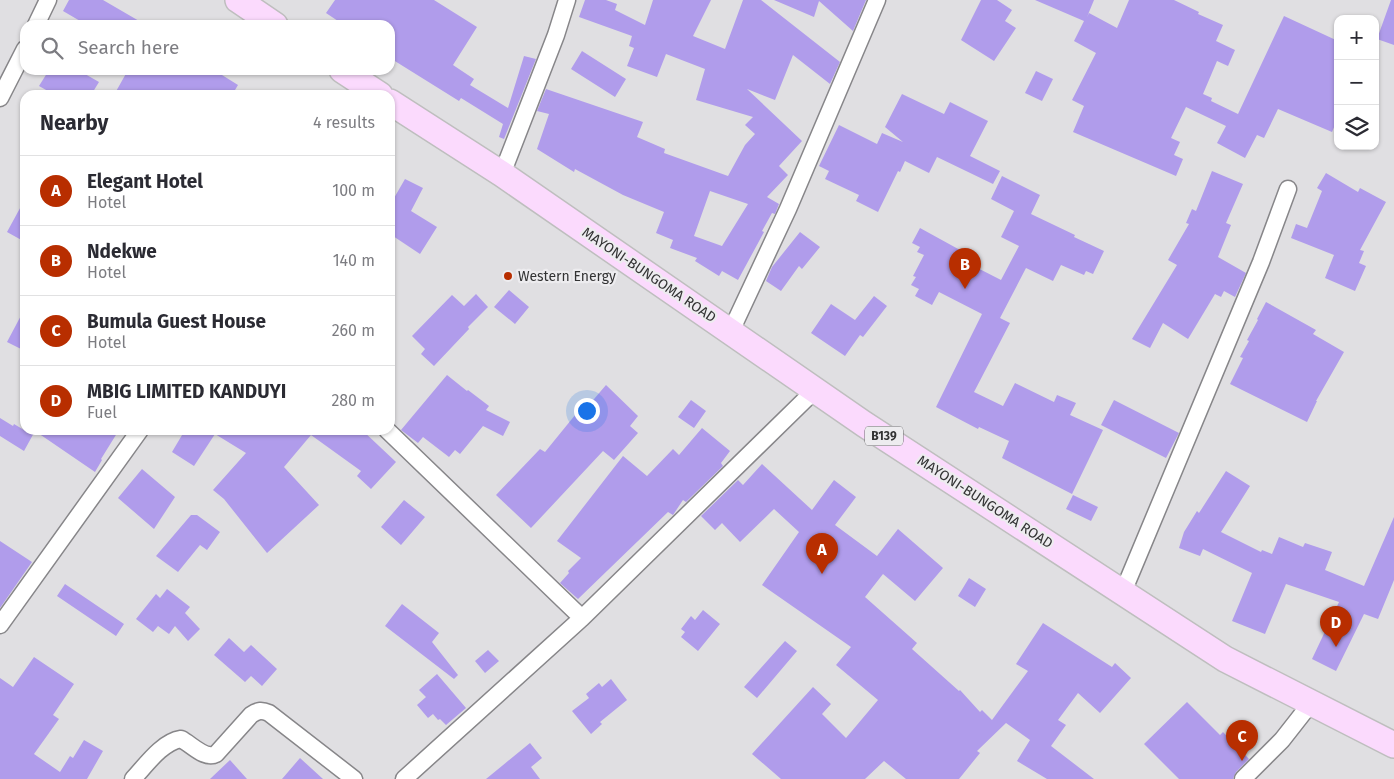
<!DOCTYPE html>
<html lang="en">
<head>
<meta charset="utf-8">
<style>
	body { margin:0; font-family:"Fira Sans",sans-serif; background:#f2f2f3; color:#2b2b33 }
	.controls { position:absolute; right:15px; top:15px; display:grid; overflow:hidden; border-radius:10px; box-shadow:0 1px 4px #0004 }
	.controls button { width:45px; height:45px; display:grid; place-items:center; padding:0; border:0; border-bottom:1px solid #e1e1e2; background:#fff; color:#2b2b33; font:25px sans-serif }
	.you { position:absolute; left:586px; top:410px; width:18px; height:18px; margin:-12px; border:4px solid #fff; border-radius:50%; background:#1a73e8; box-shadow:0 0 0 8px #1a73e833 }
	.badge { display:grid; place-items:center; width:32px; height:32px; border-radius:50%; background:#b82e00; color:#fff; font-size:16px; font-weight:700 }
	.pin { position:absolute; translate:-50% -41px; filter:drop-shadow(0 1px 2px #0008) }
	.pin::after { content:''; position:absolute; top:26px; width:18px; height:15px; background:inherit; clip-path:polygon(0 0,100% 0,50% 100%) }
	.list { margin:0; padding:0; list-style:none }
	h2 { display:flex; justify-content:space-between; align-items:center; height:65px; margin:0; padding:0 20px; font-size:21px }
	h2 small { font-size:16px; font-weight:400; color:#7c7c81 }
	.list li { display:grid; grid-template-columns:32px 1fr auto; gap:15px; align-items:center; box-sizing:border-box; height:70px; padding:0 20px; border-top:1px solid #e1e1e2 }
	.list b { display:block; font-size:19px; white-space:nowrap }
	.list p { margin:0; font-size:16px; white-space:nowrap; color:#7c7c81 }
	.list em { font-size:16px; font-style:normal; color:#7c7c81 }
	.icon { flex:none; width:28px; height:28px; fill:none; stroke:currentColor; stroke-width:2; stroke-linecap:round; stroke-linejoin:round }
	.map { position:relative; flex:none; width:1394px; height:779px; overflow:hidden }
	.search { position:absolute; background:#fff; box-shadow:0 1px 4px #0004; left:20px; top:20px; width:375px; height:55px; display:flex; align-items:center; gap:12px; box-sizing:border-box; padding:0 18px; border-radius:15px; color:#7c7c81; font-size:19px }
	.panel { position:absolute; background:#fff; box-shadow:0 1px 4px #0004; left:20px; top:90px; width:375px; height:345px; border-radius:15px }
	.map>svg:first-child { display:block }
</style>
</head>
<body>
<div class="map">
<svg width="1394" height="779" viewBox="0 0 1394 779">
	<rect width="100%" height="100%" fill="#e0dfe2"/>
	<path fill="#b09ceb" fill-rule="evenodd" d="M 69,0 L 103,0 L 146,25 L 87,25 L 63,11 Z
		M 335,0 L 434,0 L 477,27 L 453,65 L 474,79 L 470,85 L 508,108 L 524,56 L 536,59 L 504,139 L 499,137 L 503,124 L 461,98 L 459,101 L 390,58 L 390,25 L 344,25 L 326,13 Z
		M 585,0 L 606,0 L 617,4 L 615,10 L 645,25 L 653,0 L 711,0 L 693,36 L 725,49 L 743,0 L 761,0 L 840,62 L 830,84 L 793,55 L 775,100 L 747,89 L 802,141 L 779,166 L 788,175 L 767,197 L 779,204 L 775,214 L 772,213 L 762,231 L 764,232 L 738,280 L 722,271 L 719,276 L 695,261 L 697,258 L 670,248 L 673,240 L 656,233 L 664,212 L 623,195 L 575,169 L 574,172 L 537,149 L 549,114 L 537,111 L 546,89 L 643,122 L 637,137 L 665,149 L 664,153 L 728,176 L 745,145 L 755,134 L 745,125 L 753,117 L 696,100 L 705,69 L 666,54 L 657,77 L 627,66 L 634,48 L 629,46 L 632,36 L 579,17 ZM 710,191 L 748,204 L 722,246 L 694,236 Z
		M 774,0 L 866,0 L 853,31 L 819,1 L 814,17 Z
		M 981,0 L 997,0 L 1012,10 L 1005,21 L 1016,28 L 994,61 L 961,40 Z
		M 1035,0 L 1094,0 L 1087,17 L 1089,13 L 1117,28 L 1129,0 L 1174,0 L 1199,12 L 1198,14 L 1223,25 L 1216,41 L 1235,50 L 1228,66 L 1217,61 L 1203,94 L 1212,98 L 1211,101 L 1238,114 L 1284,16 L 1338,41 L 1338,118 L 1332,132 L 1278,109 L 1264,138 L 1257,135 L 1245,158 L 1217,143 L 1226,126 L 1186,107 L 1171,138 L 1180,142 L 1174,155 L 1183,159 L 1176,176 L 1073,132 L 1084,106 L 1072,100 L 1096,53 L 1074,41 L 1084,21 Z
		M 1391,0 L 1394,0 L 1394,45 L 1377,39 Z
		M 582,51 L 626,79 L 615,97 L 571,69 Z
		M 49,70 L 78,70 L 99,82 L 91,95 L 55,95 L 39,86 Z
		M 128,70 L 214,70 L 238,85 L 232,95 L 114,95 Z
		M 1036,71 L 1053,79 L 1042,101 L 1025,93 Z
		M 902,94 L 944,114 L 950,102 L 988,121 L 970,156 L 1000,171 L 993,184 L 937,157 L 929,173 L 905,161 L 900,172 L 898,171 L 878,212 L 856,201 L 859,195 L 825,179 L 829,171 L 819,166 L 839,125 L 877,144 L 882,133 L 903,142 L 885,127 Z
		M 1212,171 L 1243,184 L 1226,223 L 1231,225 L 1218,257 L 1246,273 L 1235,297 L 1224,291 L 1221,297 L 1215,294 L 1188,339 L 1163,323 L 1150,348 L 1132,339 L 1177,265 L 1168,260 L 1189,224 L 1186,223 L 1192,209 L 1196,211 Z
		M 1326,173 L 1358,192 L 1360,188 L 1386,202 L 1360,250 L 1364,251 L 1359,263 L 1366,266 L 1355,291 L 1325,278 L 1334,255 L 1291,238 L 1296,224 L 1307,228 L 1322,191 L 1317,188 Z
		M 1002,176 L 1040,195 L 1031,214 L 1075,235 L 1074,237 L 1104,251 L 1093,274 L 1086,271 L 1084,275 L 1061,265 L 1053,281 L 1026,268 L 1000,318 L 1010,323 L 974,392 L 1003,406 L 1015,383 L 1054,402 L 1057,395 L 1076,403 L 1070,415 L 1103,430 L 1072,494 L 1002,458 L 1009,441 L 979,427 L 978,429 L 936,407 L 982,314 L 939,292 L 932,305 L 915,296 L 919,289 L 911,285 L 916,277 L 913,276 L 924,255 L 917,252 L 920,247 L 912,243 L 920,228 L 960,250 L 956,257 L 1001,280 L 1019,246 L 1001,237 L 1014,211 L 991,199 Z
		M 405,179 L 423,188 L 411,211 L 437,227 L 420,254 L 390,234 L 390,205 Z
		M 25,199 L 25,242 L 7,232 Z
		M 800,232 L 820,247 L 802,269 L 799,266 L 781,291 L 766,281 L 772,267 Z
		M 509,290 L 529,307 L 515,324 L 494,307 Z
		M 476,294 L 488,307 L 468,327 L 469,329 L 434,366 L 421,354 L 425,349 L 412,336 L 452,295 L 464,306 Z
		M 874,296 L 887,306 L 863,337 L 860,335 L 845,356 L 811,333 L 831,304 L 855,320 Z
		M 1266,302 L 1316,330 L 1313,334 L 1344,352 L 1316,401 L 1317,401 L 1307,422 L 1230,384 L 1243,358 L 1240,357 L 1249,341 L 1247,340 L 1258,320 L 1257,319 Z
		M 25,308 L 25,351 L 7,342 Z
		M 447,375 L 467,391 L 468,390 L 489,406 L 486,410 L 510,422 L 503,436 L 483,426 L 460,454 L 455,450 L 449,457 L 423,437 L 418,443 L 401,430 Z
		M 606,385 L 638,416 L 630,426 L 638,433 L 614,460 L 603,451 L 531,528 L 496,495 L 540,449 L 545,452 L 580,409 L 583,412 Z
		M 691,400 L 706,411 L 694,428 L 678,417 Z
		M 1114,400 L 1179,433 L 1166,458 L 1101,425 Z
		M 0,418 L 13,426 L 14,424 L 24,430 L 119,430 L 101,459 L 102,460 L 95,472 L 35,431 L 24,451 L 0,436 Z
		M 702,428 L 730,451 L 721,463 L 723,466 L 686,502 L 683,500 L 673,515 L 668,512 L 578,599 L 560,583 L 569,573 L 568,571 L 581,558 L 557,541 L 623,456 L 647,476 L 673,449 L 679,455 Z
		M 185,430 L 362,430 L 396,462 L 371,489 L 357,476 L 361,471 L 311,435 L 284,467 L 319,505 L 267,553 L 224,499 L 213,490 L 246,453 L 215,434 L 194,466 L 172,452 Z
		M 762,464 L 812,510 L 834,480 L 856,497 L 835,525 L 877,556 L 898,529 L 943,568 L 915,601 L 883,574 L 865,597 L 917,643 L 912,649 L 959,691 L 960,690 L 980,712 L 982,710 L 992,720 L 1028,671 L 1016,664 L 1043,623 L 1112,667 L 1115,663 L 1131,678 L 1100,713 L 1078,693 L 1058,720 L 1066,725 L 1051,746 L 1094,779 L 1047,779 L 1017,761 L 1030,740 L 1006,723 L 977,751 L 980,753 L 959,779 L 906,779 L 884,761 L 865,779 L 781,779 L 752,754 L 813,687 L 831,704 L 822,714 L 846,738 L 878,700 L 836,665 L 851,647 L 762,585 L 799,532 L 774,509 L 740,542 L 722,523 L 715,530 L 701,516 L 738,480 L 743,485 Z
		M 142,469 L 175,497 L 154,529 L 118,498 Z
		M 1226,471 L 1250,486 L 1221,532 L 1261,552 L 1262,550 L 1272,554 L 1279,537 L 1303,547 L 1305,543 L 1332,552 L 1325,570 L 1364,586 L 1394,517 L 1394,580 L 1378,619 L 1364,614 L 1336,671 L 1312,659 L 1339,602 L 1286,584 L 1265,634 L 1232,621 L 1252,573 L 1203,549 L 1200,556 L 1179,548 L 1184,532 L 1197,511 L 1199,513 Z
		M 1073,495 L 1098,507 L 1091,521 L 1066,509 Z
		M 404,500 L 425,517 L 401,545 L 381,527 Z
		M 191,515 L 197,515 L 220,532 L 207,550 L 200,545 L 178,572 L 156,556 Z
		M 0,541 L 32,562 L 0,608 Z
		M 969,578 L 986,589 L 975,607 L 958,596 Z
		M 65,584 L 124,624 L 116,636 L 57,596 Z
		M 167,589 L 190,607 L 185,613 L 200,629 L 188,641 L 175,626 L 169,634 L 158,626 L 153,632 L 136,619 L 156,594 L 160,598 Z
		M 402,604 L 439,633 L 432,642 L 458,675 L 454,679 L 385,626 Z
		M 703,610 L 720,624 L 698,651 L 681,637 L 685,632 L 681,629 L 691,616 L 695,620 Z
		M 229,638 L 244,652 L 251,645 L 277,669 L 262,686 L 251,676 L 245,682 L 214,655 Z
		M 785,641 L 797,651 L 757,698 L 744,687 Z
		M 488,650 L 499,661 L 485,673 L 475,661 Z
		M 34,657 L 74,684 L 53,715 L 59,719 L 34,754 L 60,772 L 70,756 L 73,758 L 84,740 L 103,751 L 87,779 L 0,779 L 0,678 L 13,687 Z
		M 437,674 L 466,708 L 446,725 L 440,719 L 438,720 L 433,714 L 428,718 L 417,705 L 426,697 L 419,690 Z
		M 611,679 L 627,700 L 600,722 L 602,724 L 591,734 L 572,711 L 589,698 L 586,694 L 599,683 L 602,687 Z
		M 1187,702 L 1220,735 L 1223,732 L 1249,759 L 1236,772 L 1233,779 L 1179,779 L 1144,744 Z
		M 530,743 L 542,758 L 531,767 L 540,779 L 486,779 Z
		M 300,758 L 323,779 L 282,779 Z
		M 230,760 L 247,779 L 210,779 Z"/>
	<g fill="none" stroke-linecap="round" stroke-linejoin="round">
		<defs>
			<path id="street" d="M 36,25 L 48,0
				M 0,98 L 25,49
				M 502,174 L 556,35 L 567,0
				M 731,331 L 788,209 L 877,0
				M 387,430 L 582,618
				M 1123,592 L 1261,262 L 1288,189
				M 0,625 L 140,430
				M 133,779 C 146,765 162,742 181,739 C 191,744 205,760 216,754 L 251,715 C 258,710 262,710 269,713 L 354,779
				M 404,779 L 582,618 L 815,390
				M 1243,779 L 1282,740 L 1311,703"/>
			<path id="primary" d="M 238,0 L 275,25
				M 342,70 L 380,95
				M 390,102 L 502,174 L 864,424 L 1225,659 L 1394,745"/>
		</defs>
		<use href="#street" stroke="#878689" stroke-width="19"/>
		<use href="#primary" stroke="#bebebe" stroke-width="28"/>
		<use href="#street" stroke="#fff" stroke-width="16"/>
		<use href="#primary" stroke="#fbdafd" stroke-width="25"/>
	</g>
	<circle fill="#b82e00" stroke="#edecef" stroke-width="2" cx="508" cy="276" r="5"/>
	<g text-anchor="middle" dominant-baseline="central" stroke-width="4.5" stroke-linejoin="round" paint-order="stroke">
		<rect fill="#edecef" stroke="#6b6a6c" stroke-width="1" x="865" y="426.5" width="38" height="19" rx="4"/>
		<g font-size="12" font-weight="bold" fill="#333334">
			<text x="884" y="436">B139</text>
		</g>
		<g font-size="14" fill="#333334" stroke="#edecef">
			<text transform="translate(649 275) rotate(34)">MAYONI-BUNGOMA ROAD</text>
			<text transform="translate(985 502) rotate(33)">MAYONI-BUNGOMA ROAD</text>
		</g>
		<g font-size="14" fill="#333334" stroke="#edecef" text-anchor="start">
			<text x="518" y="276">Western Energy</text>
		</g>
	</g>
</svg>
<div class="controls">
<button>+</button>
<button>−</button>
<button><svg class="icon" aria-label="layers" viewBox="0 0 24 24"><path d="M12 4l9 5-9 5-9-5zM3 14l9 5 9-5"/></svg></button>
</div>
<div class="you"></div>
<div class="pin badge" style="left:822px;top:574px">A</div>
<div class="pin badge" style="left:965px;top:289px">B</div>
<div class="pin badge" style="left:1242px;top:761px">C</div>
<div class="pin badge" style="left:1336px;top:647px">D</div>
<div class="search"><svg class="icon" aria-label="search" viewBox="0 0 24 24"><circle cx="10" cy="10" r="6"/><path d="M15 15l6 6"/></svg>Search here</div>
<section class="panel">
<h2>Nearby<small>4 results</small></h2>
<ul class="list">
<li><span class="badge">A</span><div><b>Elegant Hotel</b><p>Hotel</p></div><em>100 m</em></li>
<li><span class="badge">B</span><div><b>Ndekwe</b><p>Hotel</p></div><em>140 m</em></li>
<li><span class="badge">C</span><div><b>Bumula Guest House</b><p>Hotel</p></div><em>260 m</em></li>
<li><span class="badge">D</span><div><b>MBIG LIMITED KANDUYI</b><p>Fuel</p></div><em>280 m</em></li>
</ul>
</section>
</div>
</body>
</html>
